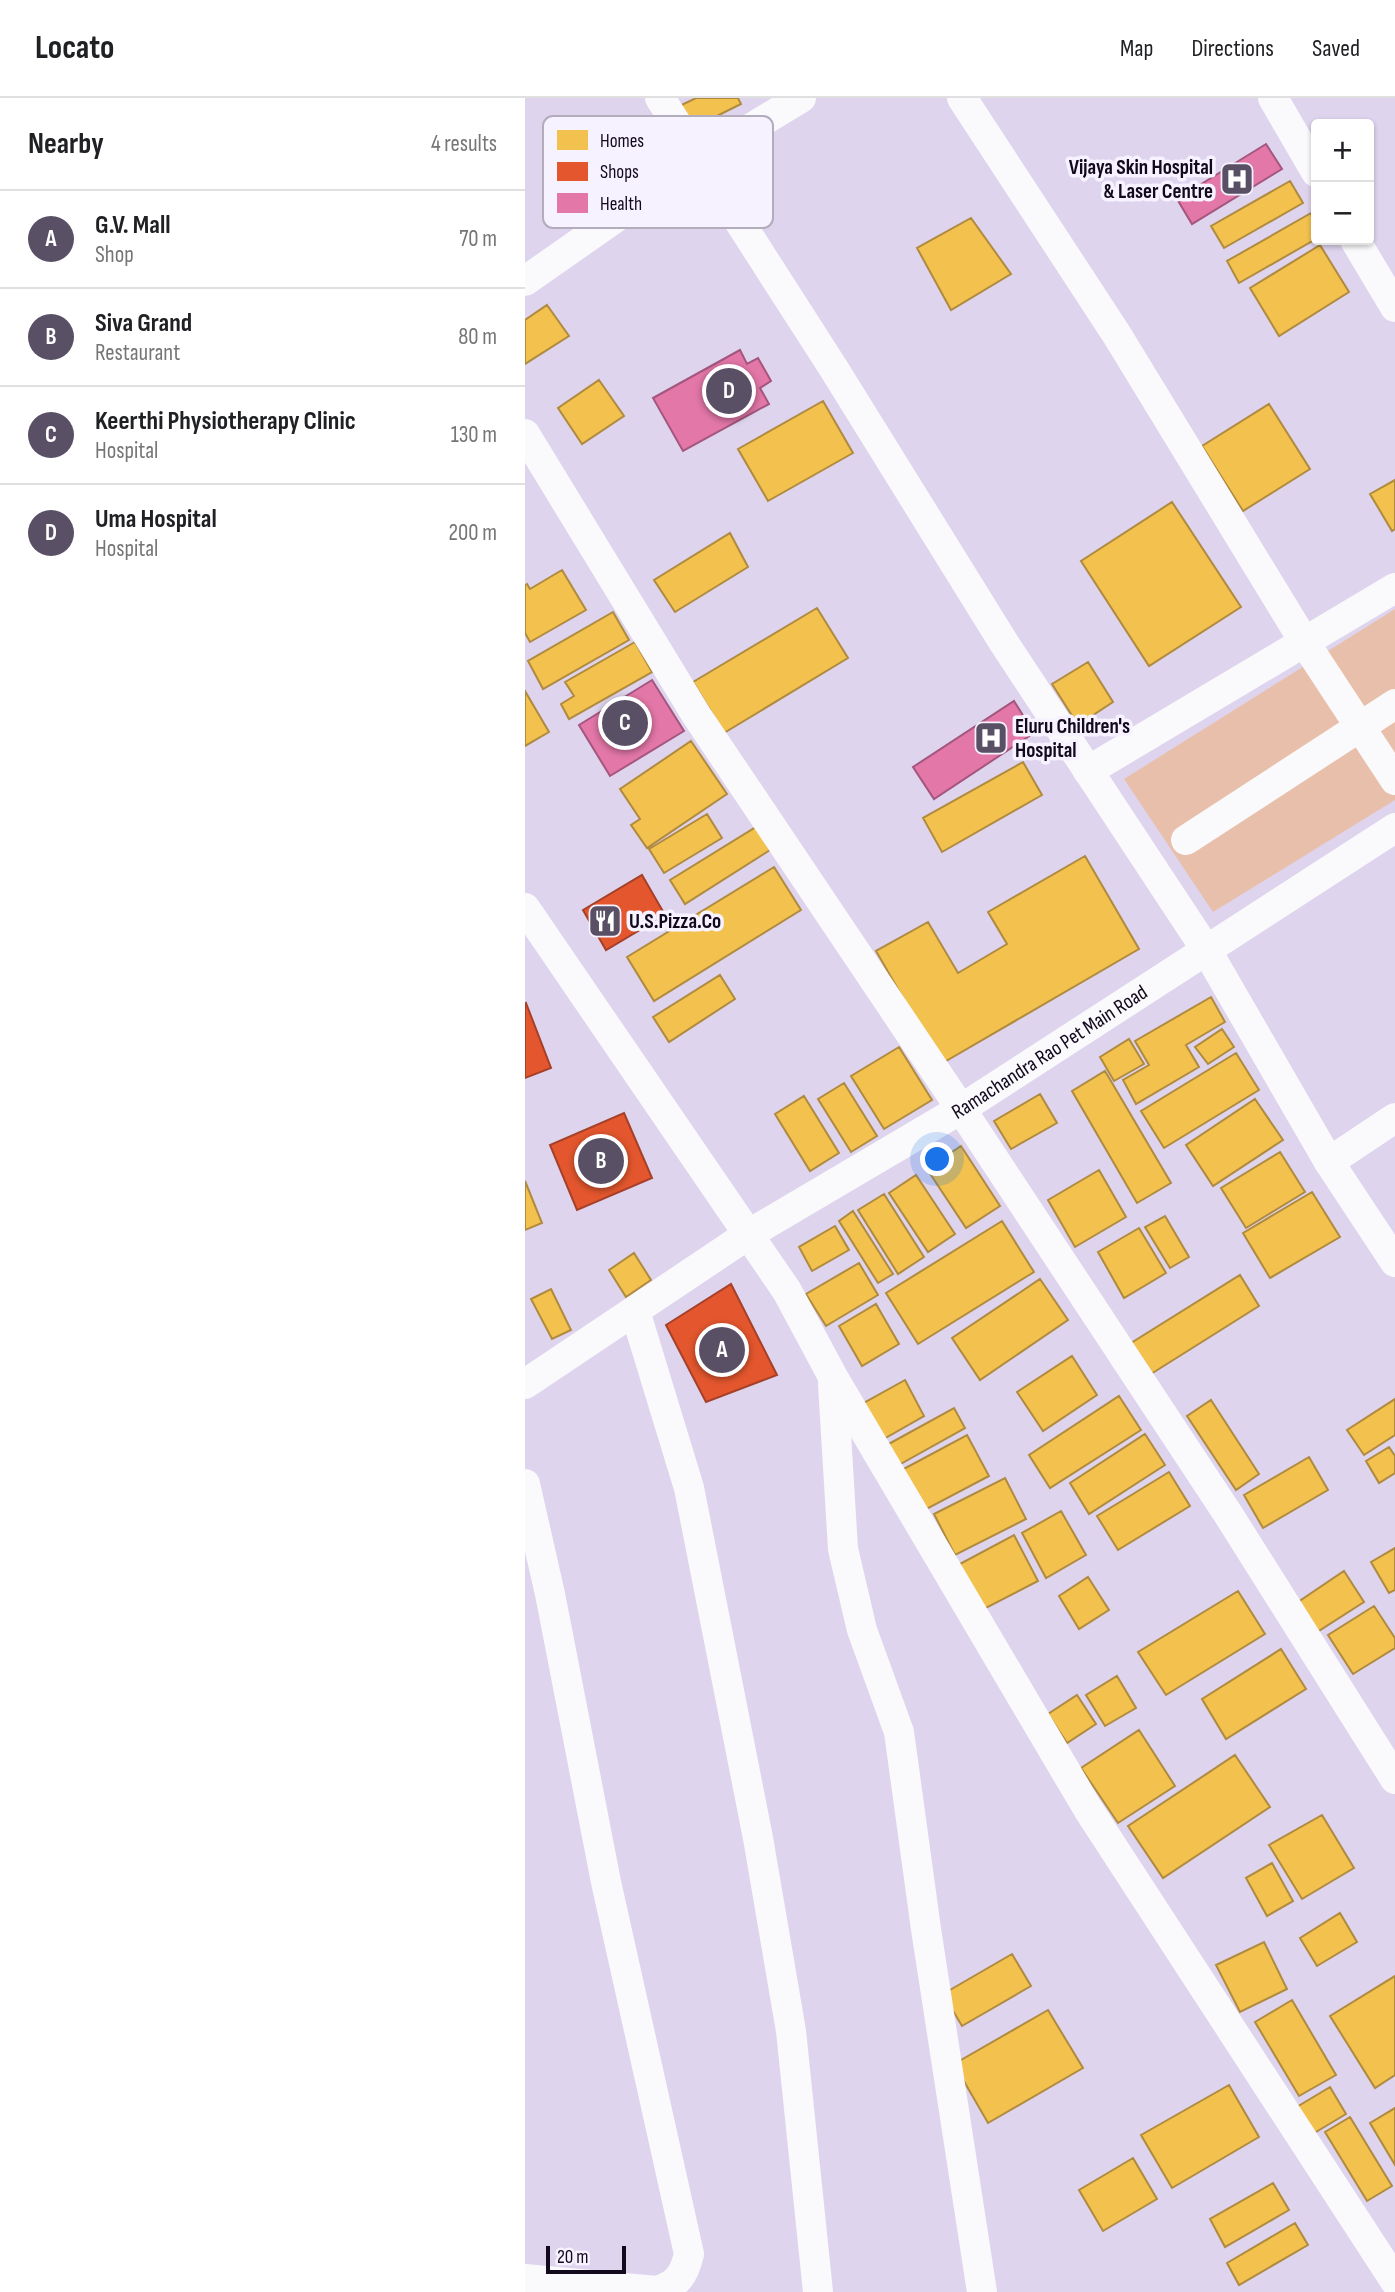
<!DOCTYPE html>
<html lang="en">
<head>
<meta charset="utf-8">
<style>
	body { margin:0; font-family:"Sofia Sans Condensed",sans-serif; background:#f2f2f2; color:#202124 }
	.controls { position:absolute; right:21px; top:21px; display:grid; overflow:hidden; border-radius:7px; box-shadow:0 2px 5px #0004 }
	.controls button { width:63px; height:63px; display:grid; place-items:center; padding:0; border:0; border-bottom:2px solid #e0e0e0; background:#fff; color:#202124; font:35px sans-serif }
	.scale { position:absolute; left:21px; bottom:18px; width:80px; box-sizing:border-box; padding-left:7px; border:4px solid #12091d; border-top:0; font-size:19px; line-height:24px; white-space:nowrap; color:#12091d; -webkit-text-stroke:5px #f7f2ff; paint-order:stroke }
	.you { position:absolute; left:413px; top:1062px; width:24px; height:24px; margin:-18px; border:5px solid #fff; border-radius:50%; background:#1a73e8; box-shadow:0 0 0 10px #1a73e833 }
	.badge { display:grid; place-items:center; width:46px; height:46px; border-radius:50%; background:#595066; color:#fff; font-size:23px; font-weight:700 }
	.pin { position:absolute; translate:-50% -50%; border:4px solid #fff; box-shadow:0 2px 7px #0006 }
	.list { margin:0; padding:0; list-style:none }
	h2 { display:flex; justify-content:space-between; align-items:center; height:91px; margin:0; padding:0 28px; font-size:30px }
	h2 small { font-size:23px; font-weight:400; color:#757577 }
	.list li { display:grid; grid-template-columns:46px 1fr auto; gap:21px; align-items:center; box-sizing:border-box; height:98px; padding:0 28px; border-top:2px solid #e0e0e0 }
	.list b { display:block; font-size:26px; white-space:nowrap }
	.list p { margin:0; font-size:23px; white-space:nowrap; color:#757577 }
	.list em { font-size:23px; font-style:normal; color:#757577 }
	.map { position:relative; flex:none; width:870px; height:2194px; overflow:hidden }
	header { display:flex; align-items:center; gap:42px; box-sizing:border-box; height:98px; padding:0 35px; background:#fff; border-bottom:2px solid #e0e0e0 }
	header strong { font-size:33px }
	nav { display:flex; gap:38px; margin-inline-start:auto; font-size:24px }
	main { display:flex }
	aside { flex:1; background:#fff }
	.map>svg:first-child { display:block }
</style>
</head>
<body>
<header>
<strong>Locato</strong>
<nav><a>Map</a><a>Directions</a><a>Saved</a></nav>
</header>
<main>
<aside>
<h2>Nearby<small>4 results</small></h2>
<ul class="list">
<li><span class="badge">A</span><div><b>G.V. Mall</b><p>Shop</p></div><em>70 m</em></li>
<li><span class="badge">B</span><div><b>Siva Grand</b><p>Restaurant</p></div><em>80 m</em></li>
<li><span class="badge">C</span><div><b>Keerthi Physiotherapy Clinic</b><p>Hospital</p></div><em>130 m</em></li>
<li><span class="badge">D</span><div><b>Uma Hospital</b><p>Hospital</p></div><em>200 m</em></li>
</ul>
</aside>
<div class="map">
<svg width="870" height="2194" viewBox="0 0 870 2194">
	<rect width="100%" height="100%" fill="#ded4ee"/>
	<path fill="#e8bfaa" d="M 870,511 L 870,702 L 688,814 L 599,681 Z"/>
	<path fill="#f2c14e" stroke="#af8a3f" stroke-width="2" d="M 171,0 L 213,0 L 216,6 L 158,35 L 146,12 Z
		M 765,83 L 778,105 L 699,150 L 686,128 Z
		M 786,115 L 791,124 L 791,141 L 714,185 L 702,163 Z
		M 446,120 L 486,176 L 426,212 L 392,150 Z
		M 795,147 L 824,194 L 754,238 L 725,190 Z
		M 22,207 L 44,238 L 0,266 L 0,222 Z
		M 74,282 L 99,318 L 57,346 L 33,310 Z
		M 298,303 L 328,355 L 243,403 L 213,351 Z
		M 744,306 L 785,371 L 718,413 L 677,348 Z
		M 870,382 L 870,431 L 867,433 L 845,396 Z
		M 647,404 L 716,509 L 624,568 L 556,463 Z
		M 205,435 L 223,469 L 150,514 L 129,482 Z
		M 37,472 L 61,512 L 5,544 L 0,535 L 0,487 L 2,486 L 5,491 Z
		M 292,510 L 323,560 L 199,635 L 168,584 Z
		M 88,514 L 104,542 L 18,591 L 3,563 Z
		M 110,544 L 127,574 L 44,621 L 36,606 L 49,598 L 40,584 Z
		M 563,564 L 588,604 L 553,627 L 527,586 Z
		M 0,593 L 24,634 L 0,648 Z
		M 166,643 L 202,696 L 122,750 L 106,727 L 115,721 L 95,691 Z
		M 498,664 L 517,697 L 417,754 L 398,720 Z
		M 182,716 L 197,740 L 139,775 L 124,751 Z
		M 231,729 L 245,752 L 160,806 L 145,782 Z
		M 560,758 L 614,851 L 416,966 L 351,853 L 403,824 L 433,875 L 482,846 L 463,814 Z
		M 249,769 L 276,812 L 129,903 L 102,859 Z
		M 195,877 L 210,901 L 144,944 L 128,919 Z
		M 686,899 L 700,924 L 661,947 L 674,969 L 611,1006 L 598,982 L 624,967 L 610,943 Z
		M 697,931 L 709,949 L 683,966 L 670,949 Z
		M 604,941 L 619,966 L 589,983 L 575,959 Z
		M 374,949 L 407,1002 L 359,1031 L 326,978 Z
		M 711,955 L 734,992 L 639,1050 L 616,1013 Z
		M 580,973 L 646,1085 L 612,1105 L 547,993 Z
		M 319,985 L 352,1038 L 326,1054 L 293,1001 Z
		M 515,996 L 532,1025 L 486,1051 L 469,1023 Z
		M 279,998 L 314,1055 L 285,1073 L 250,1016 Z
		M 730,1001 L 758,1042 L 688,1088 L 661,1047 Z
		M 436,1048 L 475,1108 L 441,1130 L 402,1071 Z
		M 755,1054 L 780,1094 L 721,1130 L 696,1090 Z
		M 574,1072 L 601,1119 L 550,1149 L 523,1102 Z
		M 391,1077 L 430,1136 L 403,1154 L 364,1095 Z
		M 0,1083 L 17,1125 L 0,1132 Z
		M 787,1094 L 815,1139 L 745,1180 L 718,1135 Z
		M 359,1096 L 399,1159 L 373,1176 L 333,1112 Z
		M 328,1113 L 368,1176 L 353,1185 L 314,1123 Z
		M 640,1118 L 664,1159 L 645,1170 L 620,1129 Z
		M 477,1123 L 509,1174 L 393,1246 L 361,1195 Z
		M 310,1128 L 324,1152 L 287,1173 L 274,1149 Z
		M 614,1130 L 641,1175 L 599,1200 L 573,1154 Z
		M 109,1155 L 126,1182 L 101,1199 L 84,1172 Z
		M 334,1165 L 353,1197 L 301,1228 L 281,1196 Z
		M 715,1177 L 734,1208 L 626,1276 L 606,1245 Z
		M 515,1181 L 543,1222 L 455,1282 L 427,1240 Z
		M 26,1191 L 46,1232 L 27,1241 L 6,1201 Z
		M 351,1206 L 374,1246 L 337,1268 L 314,1228 Z
		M 547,1258 L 572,1297 L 518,1333 L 492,1294 Z
		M 380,1282 L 399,1318 L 357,1342 L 337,1306 Z
		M 594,1298 L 616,1332 L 525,1390 L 504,1357 Z
		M 870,1301 L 870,1337 L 839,1357 L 822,1332 Z
		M 686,1302 L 734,1376 L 711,1392 L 662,1318 Z
		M 429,1310 L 440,1330 L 372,1368 L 360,1348 Z
		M 620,1336 L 640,1367 L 564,1416 L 545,1385 Z
		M 442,1337 L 464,1378 L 394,1415 L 373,1374 Z
		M 864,1349 L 870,1358 L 870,1375 L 854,1385 L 841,1363 Z
		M 784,1359 L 803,1392 L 738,1430 L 719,1397 Z
		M 644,1374 L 665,1408 L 593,1452 L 572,1418 Z
		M 480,1380 L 501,1421 L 430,1457 L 409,1416 Z
		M 536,1413 L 561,1457 L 521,1480 L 497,1435 Z
		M 489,1437 L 513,1483 L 457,1512 L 433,1467 Z
		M 870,1450 L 870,1492 L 864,1495 L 846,1464 Z
		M 819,1473 L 839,1504 L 789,1536 L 770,1506 Z
		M 563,1479 L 584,1512 L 554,1531 L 534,1498 Z
		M 713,1493 L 740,1536 L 641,1597 L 613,1554 Z
		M 849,1508 L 870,1540 L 870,1550 L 828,1576 L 803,1537 Z
		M 756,1551 L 781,1591 L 701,1641 L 677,1601 Z
		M 592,1578 L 611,1610 L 580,1628 L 561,1597 Z
		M 552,1597 L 571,1626 L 542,1645 L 523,1616 Z
		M 614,1632 L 650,1688 L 593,1725 L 556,1670 Z
		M 710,1657 L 745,1709 L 638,1780 L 603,1728 Z
		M 797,1717 L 829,1770 L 777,1801 L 744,1747 Z
		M 747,1765 L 768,1803 L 742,1818 L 721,1780 Z
		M 815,1815 L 832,1844 L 792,1868 L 775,1840 Z
		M 739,1844 L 762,1891 L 715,1914 L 691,1867 Z
		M 487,1856 L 506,1888 L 437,1928 L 418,1896 Z
		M 870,1878 L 870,1977 L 850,1990 L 805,1918 Z
		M 767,1902 L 811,1977 L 774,1998 L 730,1924 Z
		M 523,1912 L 558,1970 L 463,2025 L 429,1966 Z
		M 704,1987 L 734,2039 L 647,2090 L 616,2037 Z
		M 805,1989 L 821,2016 L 786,2037 L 770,2010 Z
		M 870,2010 L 870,2067 L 845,2025 Z
		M 825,2019 L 867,2088 L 842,2103 L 800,2034 Z
		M 608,2060 L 632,2101 L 578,2133 L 554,2092 Z
		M 748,2085 L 764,2112 L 700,2149 L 685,2121 Z
		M 770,2125 L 783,2147 L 714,2187 L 702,2165 Z"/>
	<path fill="#e4572e" stroke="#a54029" stroke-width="2" d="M 117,777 L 140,817 L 81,852 L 58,812 Z
		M 1,905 L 26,970 L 0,980 L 0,906 Z
		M 99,1015 L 127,1080 L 52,1112 L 25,1047 Z
		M 206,1186 L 252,1277 L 181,1304 L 141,1227 Z"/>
	<path fill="#e377a8" stroke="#a4567e" stroke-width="2" d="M 741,46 L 757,71 L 667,126 L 652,101 Z
		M 215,252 L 222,266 L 233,260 L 246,283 L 235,290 L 244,306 L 158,353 L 128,300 Z
		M 127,582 L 159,633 L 85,678 L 54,627 Z
		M 489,603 L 509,635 L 409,701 L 388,669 Z"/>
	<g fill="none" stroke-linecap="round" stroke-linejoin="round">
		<g stroke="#faf9fc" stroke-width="30">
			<path d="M 135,0 L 309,271 L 479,545 L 682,853 L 804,1064 L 870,1164"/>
			<path d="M 437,0 L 592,237 L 780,545 L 870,682"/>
			<path d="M 748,0 L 791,74"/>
			<path d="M 830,142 L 870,209"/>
			<path d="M 0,183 L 173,62 L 276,0"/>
			<path d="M 0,336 L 172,618 L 436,1011 L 703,1416 L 870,1681"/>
			<path d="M 563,673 L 870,490"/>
			<path d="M 661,742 L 870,606"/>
			<path d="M 0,810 L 262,1193 L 308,1279 L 563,1711 L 870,2183"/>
			<path d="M 804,1064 L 870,1020"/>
			<path d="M 110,1213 L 164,1390 L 233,1740 L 266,1933 L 293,2194"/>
			<path id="s1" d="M 0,1286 L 224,1136 L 436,1011 L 870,730"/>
			<path d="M 308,1286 L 318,1451 L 337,1532 L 374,1634 L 401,1831 L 457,2194"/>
			<path d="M 0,1386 L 25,1496 L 81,1784 L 164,2156 C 159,2177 153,2186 132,2193 L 0,2181"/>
		</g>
	</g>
	<defs>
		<symbol id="hospital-square" viewBox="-11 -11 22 22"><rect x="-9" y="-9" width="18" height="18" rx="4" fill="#595066" stroke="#f7f2ff"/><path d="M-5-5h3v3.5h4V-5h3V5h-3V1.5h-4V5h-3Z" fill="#fff"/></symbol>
		<symbol id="restaurant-square" viewBox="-11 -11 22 22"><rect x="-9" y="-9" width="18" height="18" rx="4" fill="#595066" stroke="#f7f2ff"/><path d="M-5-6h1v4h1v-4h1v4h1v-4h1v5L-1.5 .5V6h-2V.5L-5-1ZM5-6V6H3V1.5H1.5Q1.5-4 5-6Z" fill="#fff"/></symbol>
	</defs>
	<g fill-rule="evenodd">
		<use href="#hospital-square" x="693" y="62" width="38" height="38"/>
		<use href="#hospital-square" x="447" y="621" width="38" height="38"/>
		<use href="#restaurant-square" x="61" y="804" width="38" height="38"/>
	</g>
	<g text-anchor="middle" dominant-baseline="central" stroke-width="7" stroke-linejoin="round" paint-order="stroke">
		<g font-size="21" font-weight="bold" fill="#12091d" stroke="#f7f2ff" text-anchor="start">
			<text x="688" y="69" text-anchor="end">Vijaya Skin Hospital<tspan x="688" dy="24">&amp; Laser Centre</tspan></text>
			<text x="490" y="628">Eluru Children's<tspan x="490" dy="24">Hospital</tspan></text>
			<text x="104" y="823">U.S.Pizza.Co</text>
		</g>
		<g font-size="21" fill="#12091d" stroke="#f7f2ff">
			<text stroke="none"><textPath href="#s1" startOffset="621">Ramachandra Rao Pet Main Road</textPath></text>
		</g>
	</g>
	<rect x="18" y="18" width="230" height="112" rx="10" fill="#f7f2ff" stroke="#b2acbb" stroke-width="2"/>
	<rect x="32" y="32" width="31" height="20" fill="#f2c14e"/>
	<rect x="32" y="64" width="31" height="19" fill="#e4572e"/>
	<rect x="32" y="95" width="31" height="20" fill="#e377a8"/>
	<g font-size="19" fill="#12091d">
		<text x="75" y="49">Homes</text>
		<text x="75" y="80">Shops</text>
		<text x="75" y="112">Health</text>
	</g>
</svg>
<div class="controls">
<button>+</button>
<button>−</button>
</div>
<div class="scale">20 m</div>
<div class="you"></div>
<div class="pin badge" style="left:197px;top:1252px">A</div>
<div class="pin badge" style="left:76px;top:1063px">B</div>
<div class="pin badge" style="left:100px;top:625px">C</div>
<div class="pin badge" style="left:204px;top:293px">D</div>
</div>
</main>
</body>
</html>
